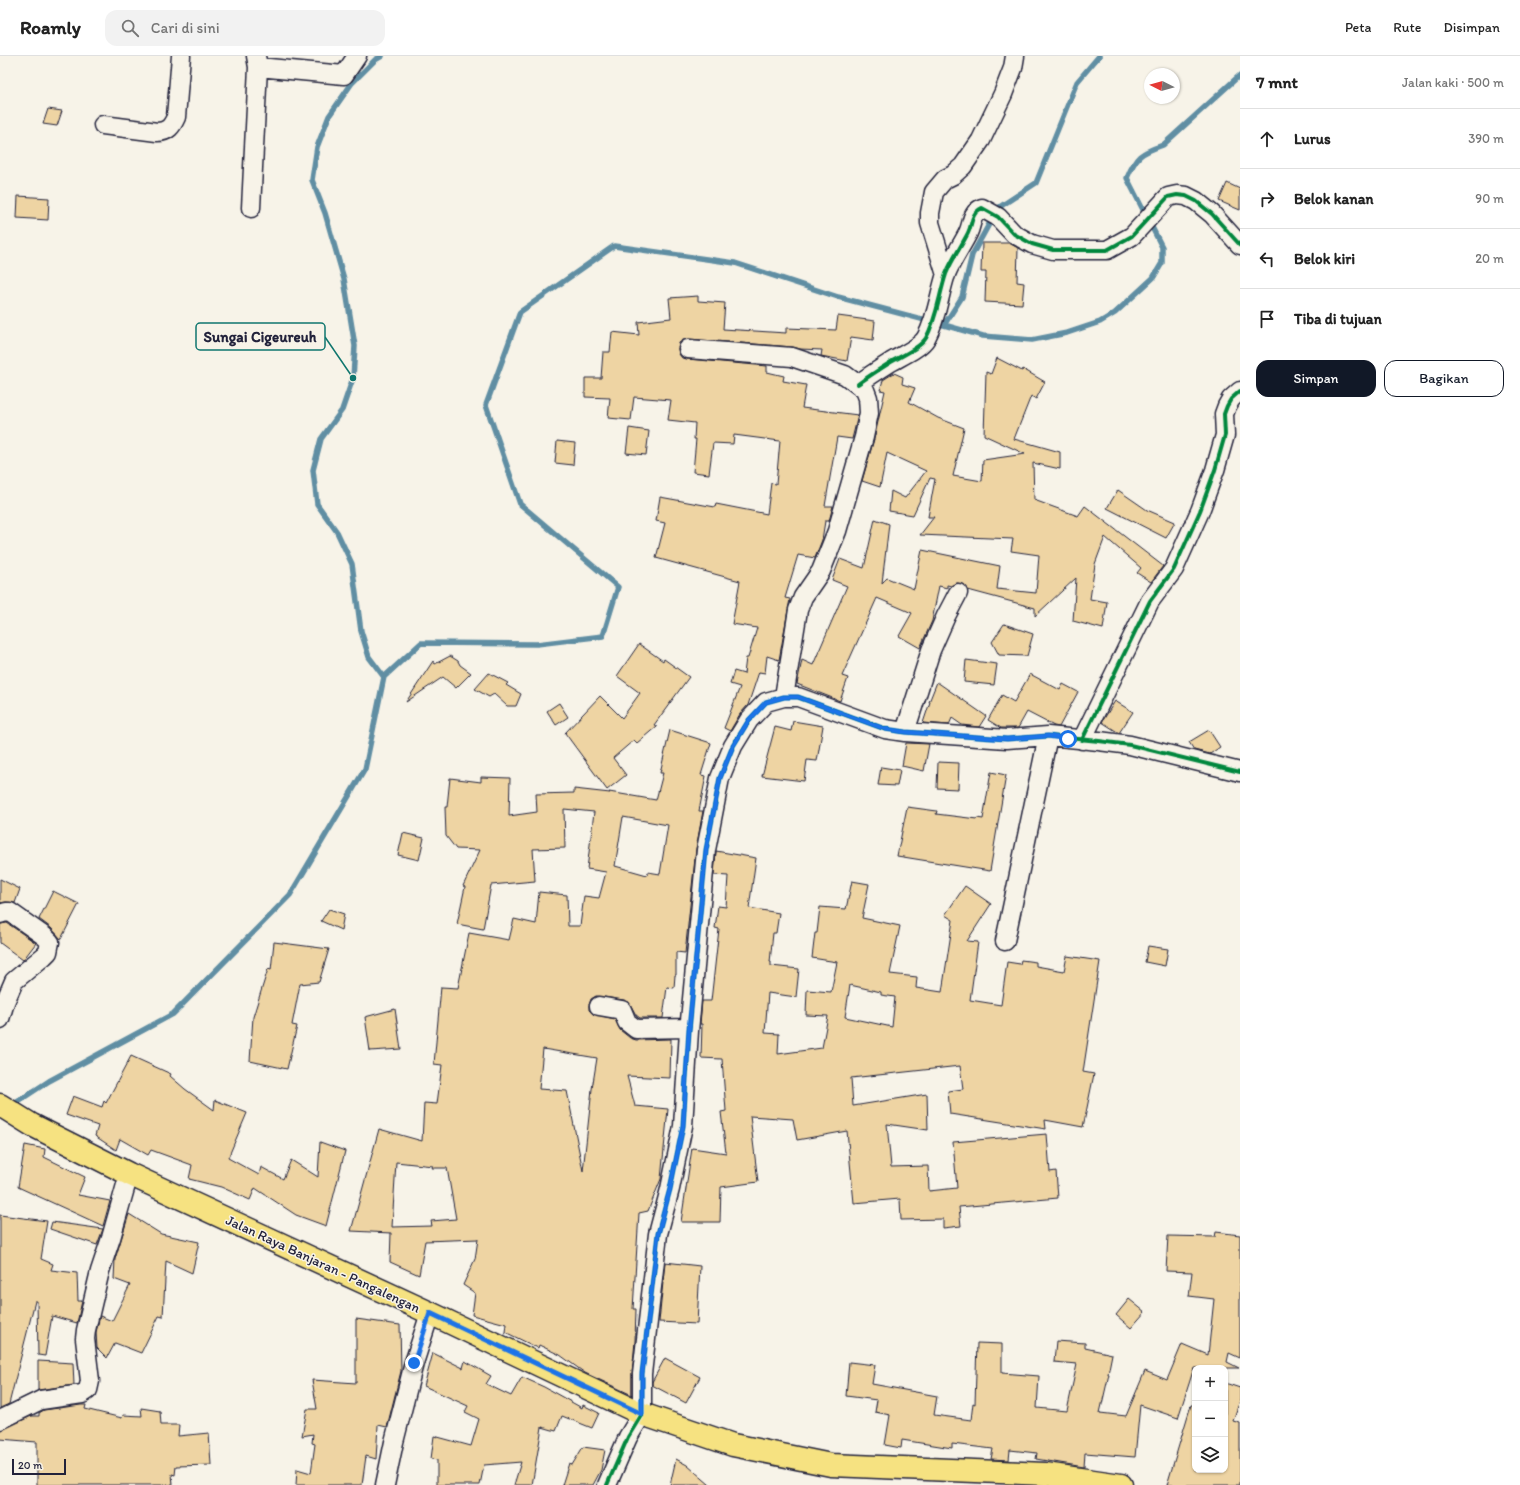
<!DOCTYPE html>
<html lang="id">
<head>
<meta charset="utf-8">
<style>
	body { margin:0; font-family:Itim,sans-serif; background:#f2f2f2; color:#222 }
	.controls { position:absolute; right:12px; bottom:12px; display:grid; overflow:hidden; border-radius:8px; box-shadow:0 1px 3px #0004 }
	.controls button { width:36px; height:36px; display:grid; place-items:center; padding:0; border:0; border-bottom:1px solid #e0e0e0; background:#fff; color:#222; font:20px sans-serif }
	.compass { position:absolute; left:1144px; top:12px; width:36px; height:36px; border-radius:50%; background:#fff; box-shadow:0 1px 3px #0004; rotate:276deg }
	.scale { position:absolute; left:12px; bottom:10px; width:54px; box-sizing:border-box; padding-left:4px; border:2px solid #22223b; border-top:0; font-size:11px; line-height:14px; white-space:nowrap; color:#22223b; -webkit-text-stroke:3px #f7f3e8; paint-order:stroke }
	.stop { position:absolute; width:12px; height:12px; margin:-9px; border:3px solid #1a73e8; border-radius:50%; background:#fff }
	.stop.end { background:#1a73e8; border-color:#fff; box-shadow:0 1px 4px #0008 }
	.list { margin:0; padding:0; list-style:none }
	h2 { display:flex; justify-content:space-between; align-items:center; height:52px; margin:0; padding:0 16px; font-size:17px }
	h2 small { font-size:13px; font-weight:400; color:#767676 }
	.list li { display:grid; grid-template-columns:26px 1fr auto; gap:12px; align-items:center; box-sizing:border-box; height:60px; padding:0 16px; border-top:1px solid #e0e0e0 }
	.list b { display:block; font-size:15px; white-space:nowrap }
	.list em { font-size:13px; font-style:normal; color:#767676 }
	.actions { display:flex; gap:8px; padding:12px 16px }
	.actions a { flex:1; padding:9px 0; border:1px solid #111827; border-radius:12px; text-align:center; font-size:14px; color:#111827 }
	.actions .main { background:#111827; color:#fff }
	.icon { flex:none; width:22px; height:22px; fill:none; stroke:currentColor; stroke-width:2; stroke-linecap:round; stroke-linejoin:round }
	.map { position:relative; flex:none; width:1240px; height:1429px; overflow:hidden }
	header { display:flex; align-items:center; gap:24px; box-sizing:border-box; height:56px; padding:0 20px; background:#fff; border-bottom:1px solid #e0e0e0 }
	header strong { font-size:19px }
	nav { display:flex; gap:22px; margin-inline-start:auto; font-size:14px }
	.search { width:280px; height:36px; background:#f2f2f2; display:flex; align-items:center; gap:10px; box-sizing:border-box; padding:0 14px; border-radius:12px; color:#767676; font-size:15px }
	main { display:flex }
	aside { flex:1; background:#fff }
	.map>svg:first-child { display:block }
</style>
</head>
<body>
<header>
<strong>Roamly</strong>
<div class="search"><svg class="icon" aria-label="search" viewBox="0 0 24 24"><circle cx="10" cy="10" r="6"/><path d="M15 15l6 6"/></svg>Cari di sini</div>
<nav><a>Peta</a><a>Rute</a><a>Disimpan</a></nav>
</header>
<main>
<div class="map">
<svg width="1240" height="1429" viewBox="0 0 1240 1429">
	<rect width="100%" height="100%" fill="#f7f3e8"/>
	<filter id="ink" filterUnits="userSpaceOnUse"><feTurbulence type="fractalNoise" baseFrequency=".025" numOctaves="2"/><feDisplacementMap in="SourceGraphic" scale="8" xChannelSelector="R" yChannelSelector="G"/><feConvolveMatrix kernelMatrix="1 2 1 2 8 2 1 2 1" color-interpolation-filters="sRGB"/></filter>
	<g filter="url(#ink)">
		<g fill="none" stroke-linecap="round" stroke-linejoin="round">
			<path stroke="#608ea3" stroke-width="5.5" d="M 382,0 L 375,4 L 352,27 L 329,60 L 317,91 L 312,124 L 325,157 L 344,223 L 355,290 L 353,322 L 342,354 L 321,383 L 313,414 L 317,448 L 337,476 L 352,508 L 361,575 L 369,601 L 384,621
				M 944,269 L 983,280 L 1032,284 L 1067,277 L 1100,266 L 1115,257 L 1153,222 L 1162,207 L 1162,191 L 1127,122 C 1136,100 1140,97 1163,89 L 1240,19
				M 11,1050 L 49,1025 L 173,958 L 290,839 L 365,713 L 384,621 L 421,587 L 537,588 L 603,580 L 618,531 L 520,448 L 486,349 L 520,256 L 614,190 L 735,207 L 838,241 L 944,269 L 962,241 L 972,199 L 998,152 L 1036,127 L 1077,26 L 1099,0"/>
		</g>
		<path fill="#eed4a3" stroke="#22223b" fill-rule="evenodd" d="M 48,53 L 62,55 L 57,70 L 43,68 Z
			M 1227,127 L 1240,133 L 1240,154 L 1219,145 Z
			M 18,140 L 49,142 L 48,164 L 17,162 Z
			M 982,187 L 1009,187 L 1018,192 L 1017,226 L 1024,227 L 1022,248 L 985,246 L 986,216 L 981,216 Z
			M 698,240 L 698,245 L 725,247 L 723,273 L 786,277 L 786,272 L 836,274 L 838,260 L 875,265 L 873,284 L 851,281 L 847,305 L 821,300 L 822,294 L 800,293 L 793,291 L 689,283 L 683,284 L 679,287 L 678,293 L 679,298 L 682,302 L 687,303 L 767,310 L 767,316 L 784,320 L 783,325 L 806,329 L 802,352 L 858,359 L 852,383 L 837,381 L 825,450 L 833,450 L 829,465 L 825,465 L 822,484 L 815,502 L 798,499 L 785,542 L 790,543 L 779,604 L 767,600 L 765,617 L 759,616 L 748,649 L 740,658 L 730,675 L 724,672 L 740,631 L 730,628 L 734,615 L 744,618 L 746,602 L 748,602 L 757,572 L 732,568 L 740,525 L 656,502 L 665,467 L 656,465 L 660,441 L 715,451 L 716,448 L 767,458 L 771,427 L 776,428 L 780,385 L 734,379 L 733,388 L 713,387 L 709,418 L 693,416 L 696,383 L 694,383 L 695,367 L 668,364 L 671,344 L 634,341 L 631,364 L 608,362 L 610,342 L 585,341 L 585,322 L 601,322 L 603,296 L 610,296 L 612,276 L 639,279 L 638,266 L 671,262 L 669,242 Z
			M 997,302 L 1022,315 L 1023,313 L 1045,326 L 1036,343 L 1031,340 L 1014,383 L 1060,396 L 1060,413 L 1033,407 L 1034,444 L 1078,460 L 1085,450 L 1163,510 L 1151,526 L 1137,517 L 1141,512 L 1105,481 L 1095,508 L 1090,543 L 1107,546 L 1103,573 L 1073,565 L 1076,522 L 1035,560 L 1035,552 L 968,534 L 967,531 L 962,528 L 957,527 L 951,530 L 947,529 L 947,532 L 939,530 L 932,565 L 920,592 L 899,580 L 912,557 L 877,542 L 842,620 L 848,622 L 840,645 L 797,628 L 802,604 L 813,609 L 847,530 L 832,524 L 840,503 L 864,512 L 875,463 L 889,468 L 882,527 L 887,522 L 914,533 L 922,494 L 1000,510 L 997,533 L 1036,537 L 1039,499 L 1011,495 L 1013,483 L 920,479 L 934,461 L 928,461 L 935,423 L 930,422 L 913,459 L 889,455 L 891,435 L 905,442 L 926,415 L 887,397 L 880,431 L 862,425 L 874,383 L 885,335 L 880,334 L 883,324 L 894,317 L 903,321 L 902,328 L 915,332 L 909,346 L 938,362 L 964,372 L 953,420 L 982,425 L 983,404 L 1025,398 L 984,379 L 986,316 L 991,318 Z
			M 629,372 L 649,375 L 646,399 L 626,397 Z
			M 557,385 L 575,387 L 573,409 L 555,407 Z
			M 1118,434 L 1147,454 L 1175,466 L 1166,482 L 1107,452 Z
			M 1004,568 L 1033,578 L 1027,600 L 999,599 L 992,586 Z
			M 639,588 L 663,605 L 664,603 L 689,621 L 654,669 L 657,670 L 637,687 L 634,684 L 613,702 L 626,719 L 607,734 L 565,677 L 600,640 L 622,662 L 640,637 L 617,620 Z
			M 450,600 L 458,605 L 460,609 L 471,617 L 456,632 L 443,621 L 406,646 L 433,605 L 435,608 Z
			M 966,604 L 997,608 L 994,629 L 964,626 Z
			M 489,617 L 508,627 L 506,629 L 521,638 L 516,650 L 507,650 L 494,638 L 489,641 L 475,633 Z
			M 1030,618 L 1060,634 L 1063,628 L 1078,636 L 1059,671 L 1054,670 L 1027,656 L 1018,672 L 1001,672 L 988,664 L 1002,639 L 1014,646 Z
			M 937,626 L 986,660 L 979,671 L 962,669 L 952,662 L 949,669 L 923,667 L 930,646 L 929,646 Z
			M 1115,645 L 1133,656 L 1119,677 L 1102,666 Z
			M 559,647 L 568,661 L 556,669 L 547,655 Z
			M 793,665 L 823,670 L 817,705 L 807,704 L 804,725 L 762,720 L 775,671 L 791,675 Z
			M 670,674 L 711,687 L 701,719 L 706,720 L 699,755 L 703,755 L 696,793 L 685,897 L 676,896 L 676,919 L 675,919 L 674,932 L 667,931 L 663,962 L 640,962 L 636,959 L 629,946 L 624,944 L 596,940 L 591,943 L 589,949 L 589,954 L 593,958 L 615,963 L 620,974 L 630,982 L 636,984 L 671,983 L 670,1022 L 627,1020 L 635,1050 L 668,1053 L 661,1123 L 648,1155 L 639,1157 L 633,1253 L 636,1253 L 635,1285 L 632,1318 L 632,1339 L 585,1317 L 560,1299 L 539,1289 L 538,1292 L 505,1276 L 506,1268 L 472,1259 L 475,1237 L 463,1229 L 475,1203 L 478,1183 L 425,1185 L 419,1219 L 390,1206 L 391,1177 L 351,1175 L 379,1073 L 422,1085 L 424,1047 L 437,1048 L 442,1009 L 434,1008 L 441,931 L 458,932 L 469,877 L 509,884 L 514,863 L 536,868 L 539,836 L 567,839 L 568,870 L 580,870 L 584,840 L 599,842 L 606,816 L 587,813 L 594,756 L 564,753 L 565,792 L 533,793 L 535,825 L 491,829 L 483,873 L 457,868 L 465,831 L 463,830 L 480,794 L 456,793 L 446,780 L 445,751 L 447,751 L 450,722 L 481,726 L 481,721 L 510,722 L 509,760 L 537,756 L 536,738 L 574,737 L 574,733 L 610,737 L 609,736 L 656,744 L 663,717 L 660,717 ZM 623,761 L 668,769 L 660,818 L 648,816 L 647,819 L 615,810 ZM 543,993 L 597,1002 L 592,1033 L 583,1115 L 567,1035 L 539,1033 ZM 396,1106 L 433,1110 L 432,1112 L 447,1112 L 456,1163 L 431,1165 L 432,1170 L 392,1171 Z
			M 1209,674 L 1220,691 L 1210,698 L 1194,694 L 1189,686 Z
			M 906,687 L 929,688 L 924,715 L 902,710 Z
			M 938,706 L 959,707 L 958,733 L 937,732 Z
			M 881,711 L 900,714 L 897,730 L 878,729 Z
			M 991,716 L 1006,719 L 990,815 L 897,800 L 907,751 L 937,755 L 936,758 L 977,763 L 977,762 L 983,763 Z
			M 403,777 L 424,782 L 419,804 L 398,799 Z
			M 716,795 L 756,802 L 749,852 L 779,857 L 776,877 L 773,877 L 770,906 L 771,906 L 771,910 L 799,913 L 796,941 L 768,937 L 765,977 L 779,978 L 778,998 L 822,992 L 828,960 L 806,959 L 807,934 L 831,936 L 837,906 L 812,902 L 815,877 L 817,877 L 820,851 L 846,853 L 852,825 L 869,828 L 862,862 L 900,870 L 890,918 L 917,921 L 916,932 L 942,936 L 953,864 L 945,859 L 965,830 L 991,848 L 967,885 L 978,886 L 970,944 L 1001,949 L 1007,906 L 1020,908 L 1021,904 L 1036,906 L 1036,910 L 1064,915 L 1067,900 L 1100,905 L 1083,1016 L 1094,1018 L 1083,1071 L 1045,1064 L 1046,1073 L 950,1058 L 948,1035 L 963,1033 L 960,1010 L 851,1022 L 853,1050 L 927,1038 L 928,1074 L 887,1068 L 891,1111 L 928,1110 L 929,1135 L 957,1132 L 953,1086 L 1047,1078 L 1050,1116 L 1056,1115 L 1058,1142 L 959,1151 L 961,1170 L 943,1172 L 943,1163 L 901,1164 L 900,1143 L 854,1147 L 847,1075 L 797,1084 L 793,1063 L 750,1060 L 758,1126 L 721,1131 L 720,1166 L 681,1166 L 692,1092 L 726,1097 L 721,1056 L 726,1055 L 722,1003 L 701,1002 L 702,968 L 700,968 L 702,945 L 711,945 L 719,873 L 715,872 L 718,850 L 726,851 L 728,820 L 714,819 ZM 850,929 L 881,936 L 881,939 L 895,941 L 892,971 L 845,961 Z
			M 0,823 L 20,833 L 15,847 L 6,846 L 0,847 Z
			M 53,835 L 79,848 L 61,883 L 51,872 L 39,863 Z
			M 329,853 L 344,858 L 341,874 L 321,865 Z
			M 7,867 L 36,887 L 23,904 L 0,887 L 0,868 Z
			M 274,886 L 329,893 L 319,926 L 300,928 L 292,969 L 297,970 L 287,1013 L 250,1005 L 253,961 L 268,913 L 271,914 Z
			M 1148,890 L 1168,893 L 1165,910 L 1145,906 Z
			M 395,953 L 401,993 L 370,995 L 365,961 Z
			M 131,1000 L 171,1018 L 170,1020 L 185,1033 L 214,1054 L 215,1044 L 247,1057 L 228,1102 L 259,1119 L 261,1111 L 283,1123 L 291,1104 L 318,1121 L 320,1086 L 345,1095 L 326,1170 L 296,1159 L 255,1132 L 250,1144 L 221,1131 L 189,1123 L 192,1109 L 151,1094 L 148,1099 L 120,1083 L 116,1094 L 95,1080 L 98,1070 L 66,1059 L 73,1040 L 102,1051 L 104,1045 L 106,1047 Z
			M 25,1089 L 45,1093 L 44,1101 L 85,1121 L 78,1139 L 110,1145 L 103,1170 L 18,1131 Z
			M 129,1158 L 161,1178 L 199,1186 L 192,1217 L 166,1205 L 163,1261 L 159,1260 L 141,1297 L 115,1287 L 107,1302 L 97,1292 L 96,1276 L 100,1260 L 112,1265 L 130,1229 L 114,1223 L 115,1203 Z
			M 0,1159 L 47,1165 L 41,1203 L 53,1208 L 51,1214 L 77,1217 L 78,1245 L 82,1245 L 77,1267 L 52,1260 L 45,1300 L 38,1299 L 37,1245 L 35,1245 L 9,1348 L 0,1352 Z
			M 52,1166 L 103,1173 L 97,1189 L 50,1173 Z
			M 1216,1176 L 1240,1179 L 1240,1302 L 1229,1297 L 1227,1306 L 1239,1312 L 1194,1312 L 1178,1362 L 1140,1349 L 1135,1401 L 1085,1397 L 1084,1411 L 1036,1403 L 1037,1397 L 1010,1394 L 1009,1404 L 991,1403 L 993,1393 L 952,1388 L 952,1392 L 902,1384 L 901,1392 L 885,1389 L 890,1359 L 875,1356 L 877,1344 L 846,1340 L 849,1306 L 875,1309 L 872,1328 L 937,1340 L 934,1359 L 971,1364 L 973,1347 L 975,1348 L 977,1287 L 1002,1288 L 1002,1317 L 1039,1320 L 1037,1352 L 1067,1355 L 1077,1308 L 1054,1306 L 1056,1285 L 1085,1287 L 1085,1292 L 1112,1298 L 1108,1318 L 1109,1318 L 1100,1357 L 1126,1360 L 1145,1315 L 1167,1324 L 1182,1288 L 1208,1299 L 1214,1243 L 1189,1240 L 1192,1216 L 1166,1215 L 1168,1180 L 1215,1181 Z
			M 665,1206 L 700,1210 L 697,1268 L 659,1266 Z
			M 1129,1243 L 1145,1256 L 1131,1272 L 1116,1259 Z
			M 356,1263 L 400,1269 L 401,1315 L 387,1371 L 378,1369 L 376,1403 L 366,1400 L 362,1429 L 296,1429 L 297,1413 L 311,1417 L 315,1388 L 312,1387 L 313,1378 L 302,1380 L 307,1353 L 317,1353 L 312,1324 L 356,1327 Z
			M 433,1297 L 463,1312 L 465,1305 L 491,1320 L 486,1328 L 511,1340 L 522,1321 L 544,1331 L 582,1352 L 583,1349 L 599,1357 L 592,1372 L 562,1360 L 556,1375 L 542,1371 L 532,1429 L 514,1429 L 521,1406 L 484,1409 L 480,1429 L 437,1429 L 437,1404 L 431,1403 L 434,1380 L 471,1390 L 479,1363 L 465,1356 L 468,1350 L 424,1330 Z
			M 665,1302 L 700,1321 L 686,1347 L 652,1329 L 652,1326 Z
			M 38,1305 L 73,1307 L 74,1329 L 38,1334 Z
			M 1225,1327 L 1240,1332 L 1240,1344 L 1233,1365 L 1240,1367 L 1240,1429 L 1167,1429 L 1191,1349 L 1195,1349 L 1195,1414 L 1225,1414 Z
			M 81,1349 L 86,1349 L 85,1353 L 122,1362 L 123,1359 L 142,1360 L 141,1352 L 160,1355 L 161,1369 L 179,1369 L 178,1380 L 209,1377 L 211,1409 L 176,1410 L 175,1419 L 172,1418 L 173,1429 L 37,1429 L 37,1386 L 0,1383 L 0,1374 L 31,1360 L 39,1360 L 39,1357 L 44,1354 Z
			M 583,1391 L 605,1394 L 601,1414 L 593,1429 L 562,1429 L 569,1407 L 572,1409 Z
			M 676,1403 L 687,1409 L 710,1429 L 670,1429 Z"/>
		<g fill="none" stroke-linecap="round" stroke-linejoin="round">
			<defs>
				<path id="street" d="M 258,11 L 344,19 L 357,0
					M 103,69 L 157,76 C 168,76 172,70 176,61 L 181,0
					M 251,152 L 258,11 L 256,0
					M 946,219 L 930,167 L 930,157 L 934,136 L 945,123 L 953,119 L 963,110 L 981,84 L 1003,38 L 1013,12 L 1015,0
					M 688,293 L 792,301 L 845,319 L 865,334 L 868,342 L 869,357 L 864,381 L 837,475 L 821,515 L 803,541 L 798,554 L 784,641
					M 858,328 C 869,320 880,313 891,306 C 901,300 920,292 926,282 C 937,262 939,239 946,218 C 952,203 961,191 968,177 C 973,167 970,158 982,152 L 998,161 L 1014,178 L 1032,188 L 1053,194 L 1107,194 L 1132,180 L 1168,141 L 1177,139 L 1186,140 L 1196,145 L 1212,158 L 1240,189
					M 905,676 L 931,594 L 946,560 L 958,537
					M 1082,684 L 1150,545 L 1174,513 L 1200,455 L 1215,414 L 1225,379 L 1224,358 L 1227,350 L 1231,343 L 1240,335
					M 0,858 L 6,856 L 10,856 L 44,880 L 50,886 L 48,896 L 44,900 L 14,925 L 5,946 L 0,963
					M 1005,885 L 1048,680
					M 599,950 L 622,954 L 627,966 L 636,973 L 689,972
					M 0,1364 L 41,1344 L 82,1338 L 88,1334 L 90,1325 L 85,1283 L 86,1274 L 100,1215 L 111,1182 L 129,1118
					M 385,1429 L 394,1386 L 414,1307 L 430,1257
					M 607,1429 L 628,1381 L 642,1358 L 642,1318 L 658,1178 L 670,1133 L 683,1070 L 689,975 L 706,794 L 720,722 L 733,690 L 749,664 L 766,646 L 784,641 L 798,641 L 885,673 L 905,676 L 1007,683 L 1048,680 L 1099,685 L 1130,689 L 1240,716"/>
				<path id="primary" d="M 0,1049 L 32,1069 L 129,1118 L 430,1257 L 642,1358 L 733,1389 L 831,1409 L 1045,1418 L 1121,1429"/>
			</defs>
			<use href="#street" stroke="#22223b" stroke-width="21"/>
			<use href="#primary" stroke="#22223b" stroke-width="25"/>
			<use href="#street" stroke="#f7f3e8" stroke-width="18"/>
			<use href="#primary" stroke="#f6e281" stroke-width="22"/>
			<defs>
				<path id="cycleway" d="M 858,328 C 869,320 880,313 891,306 C 901,300 920,292 926,282 C 937,262 939,239 946,218 C 952,203 961,191 968,177 C 973,167 970,158 982,152 L 998,161 L 1014,178 L 1032,188 L 1053,194 L 1107,194 L 1132,180 L 1168,141 L 1177,139 L 1186,140 L 1196,145 L 1212,158 L 1240,189
					M 1082,684 L 1150,545 L 1174,513 L 1200,455 L 1215,414 L 1225,379 L 1224,358 L 1227,350 L 1231,343 L 1240,335
					M 607,1429 L 628,1381 L 642,1358 L 642,1318 L 658,1178 L 670,1133 L 683,1070 L 689,975 L 706,794 L 720,722 L 733,690 L 749,664 L 766,646 L 784,641 L 798,641 L 885,673 L 905,676 L 1007,683 L 1048,680 L 1099,685 L 1130,689 L 1240,716"/>
			</defs>
			<use href="#cycleway" stroke="#f7f3e8" stroke-width="6"/>
			<use href="#cycleway" stroke="#00873e" stroke-width="4"/>
		</g>
	</g>
	<g fill="none" stroke-linecap="round" stroke-linejoin="round" filter="url(#ink)">
		<path stroke="#1a73e8" stroke-width="5" d="M 414,1307 L 430,1257 L 642,1358 L 642,1318 L 658,1178 L 670,1133 L 683,1070 L 689,974 L 706,794 L 720,722 L 733,690 L 749,664 L 766,646 L 784,641 L 798,641 L 885,673 L 905,676 L 1007,683 L 1048,680 L 1068,683"/>
	</g>
	<g text-anchor="middle" dominant-baseline="central" stroke-width="3" stroke-linejoin="round" paint-order="stroke">
		<g font-size="14" fill="#22223b" stroke="#f7f3e8">
			<text transform="translate(323 1208) rotate(25)">Jalan Raya Banjaran - Pangalengan</text>
		</g>
	</g>
	<path fill="none" stroke="#0f766e" stroke-width="1.5" d="M353 322L325 281"/>
	<circle fill="#0f766e" stroke="#f7f3e8" stroke-width="1.5" cx="353" cy="322" r="4"/>
	<rect fill="#f7f3e8" stroke="#0f766e" stroke-width="1.5" x="196" y="267" width="129" height="27" rx="4"/>
	<g font-size="15" text-anchor="middle" font-weight="bold" fill="#22223b">
		<text x="260" y="286">Sungai Cigeureuh</text>
	</g>
</svg>
<div class="controls">
<button>+</button>
<button>−</button>
<button><svg class="icon" aria-label="layers" viewBox="0 0 24 24"><path d="M12 4l9 5-9 5-9-5zM3 14l9 5 9-5"/></svg></button>
</div>
<svg class="compass" viewBox="-18 -18 36 36"><path d="M0-13l5 13h-10z" fill="#e53935"/><path d="M0 13l5-13h-10z" fill="#767676"/></svg>
<div class="scale">20 m</div>
<div class="stop" style="left:1068px;top:683px"></div>
<div class="stop end" style="left:414px;top:1307px"></div>
</div>
<aside>
<h2>7 mnt<small>Jalan kaki · 500 m</small></h2>
<ul class="list">
<li><svg class="icon" aria-label="ahead" viewBox="0 0 24 24"><path d="M12 20V5M6 11l6-6 6 6"/></svg><div><b>Lurus</b></div><em>390 m</em></li>
<li><svg class="icon" aria-label="right" viewBox="0 0 24 24"><path d="M7 20v-9h11M14 6l5 5-5 5"/></svg><div><b>Belok kanan</b></div><em>90 m</em></li>
<li><svg class="icon" aria-label="left" viewBox="0 0 24 24"><path d="M17 20v-9H6M10 6l-5 5 5 5"/></svg><div><b>Belok kiri</b></div><em>20 m</em></li>
<li><svg class="icon" aria-label="arrive" viewBox="0 0 24 24"><path d="M6 21V4h12l-3 4 3 4H6"/></svg><div><b>Tiba di tujuan</b></div></li>
</ul>
<div class="actions"><a class="main">Simpan</a><a>Bagikan</a></div>
</aside>
</main>
</body>
</html>
